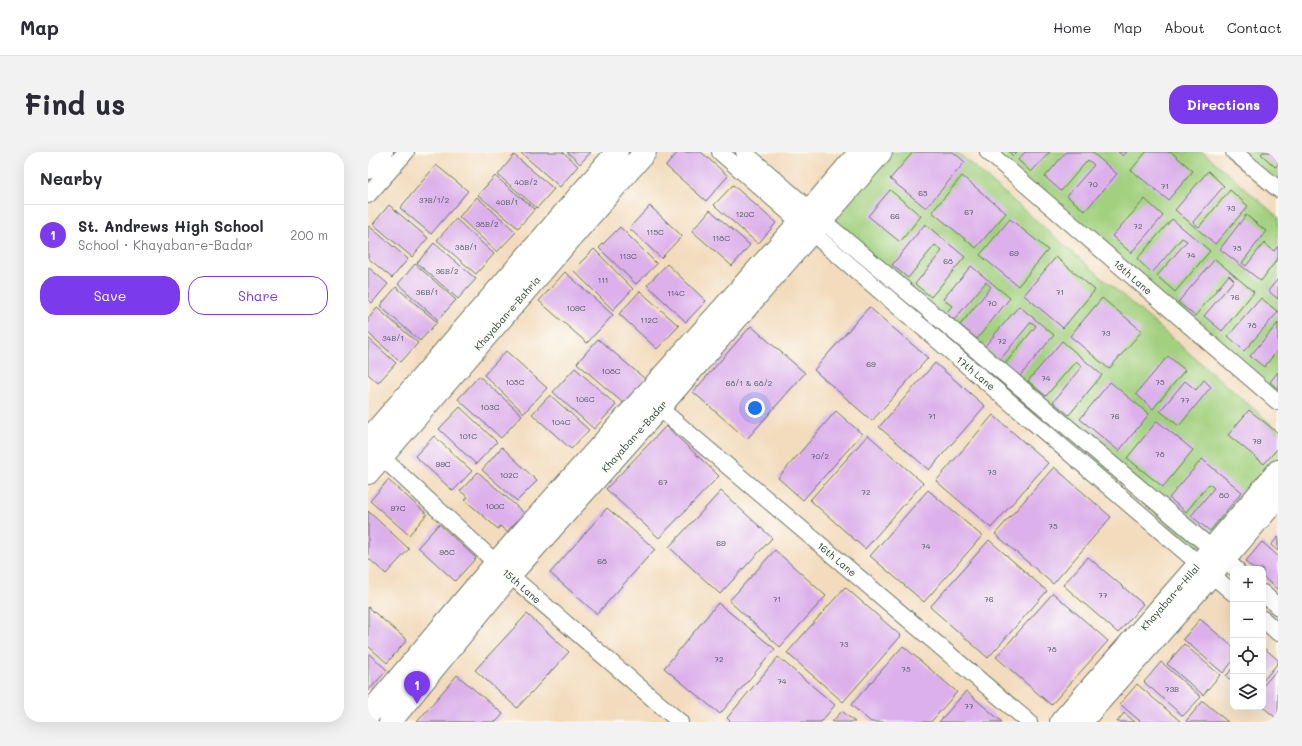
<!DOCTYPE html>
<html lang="en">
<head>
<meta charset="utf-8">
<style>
	body { margin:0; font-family:Mali,sans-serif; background:#f2f2f3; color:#2b2b33 }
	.controls { position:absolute; right:12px; bottom:12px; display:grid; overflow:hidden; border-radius:8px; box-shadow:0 4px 16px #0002 }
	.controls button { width:36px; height:36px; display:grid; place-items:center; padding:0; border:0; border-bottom:1px solid #e1e1e2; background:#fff; color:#2b2b33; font:20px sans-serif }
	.you { position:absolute; left:387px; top:256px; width:14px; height:14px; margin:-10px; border:3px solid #fff; border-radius:50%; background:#1a73e8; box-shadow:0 0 0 6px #1a73e833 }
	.badge { display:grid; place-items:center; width:26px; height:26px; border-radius:50%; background:#7c3aed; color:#fff; font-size:13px; font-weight:700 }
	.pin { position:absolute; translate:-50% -33px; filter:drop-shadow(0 1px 2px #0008) }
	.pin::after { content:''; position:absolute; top:21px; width:14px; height:12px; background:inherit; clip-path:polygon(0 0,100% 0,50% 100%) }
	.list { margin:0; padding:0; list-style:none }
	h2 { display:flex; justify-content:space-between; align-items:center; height:52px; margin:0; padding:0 16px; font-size:17px }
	h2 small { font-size:13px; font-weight:400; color:#7c7c81 }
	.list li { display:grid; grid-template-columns:26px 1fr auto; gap:12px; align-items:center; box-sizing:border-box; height:60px; padding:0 16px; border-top:1px solid #e1e1e2 }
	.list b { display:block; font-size:15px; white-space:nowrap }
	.list p { margin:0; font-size:13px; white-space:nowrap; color:#7c7c81 }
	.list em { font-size:13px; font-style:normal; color:#7c7c81 }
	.actions { display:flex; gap:8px; padding:12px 16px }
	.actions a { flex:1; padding:9px 0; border:1px solid #7c3aed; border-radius:16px; text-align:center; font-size:14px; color:#7c3aed }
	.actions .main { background:#7c3aed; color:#fff }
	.icon { flex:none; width:22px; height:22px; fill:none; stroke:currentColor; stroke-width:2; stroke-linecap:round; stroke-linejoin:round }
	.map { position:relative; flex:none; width:910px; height:570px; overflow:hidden; border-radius:16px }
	header { display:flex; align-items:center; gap:24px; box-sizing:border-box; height:56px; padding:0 20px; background:#fff; border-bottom:1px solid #e1e1e2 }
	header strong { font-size:19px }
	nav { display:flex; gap:22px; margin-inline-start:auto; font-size:14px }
	.intro { display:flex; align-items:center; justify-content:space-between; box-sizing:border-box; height:96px; padding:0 24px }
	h1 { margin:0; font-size:28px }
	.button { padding:10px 18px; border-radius:16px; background:#7c3aed; color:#fff; font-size:14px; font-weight:700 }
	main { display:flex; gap:24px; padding:0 24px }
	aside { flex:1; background:#fff; border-radius:16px; box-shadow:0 4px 16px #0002 }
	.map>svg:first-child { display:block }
</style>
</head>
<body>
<header>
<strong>Map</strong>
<nav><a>Home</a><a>Map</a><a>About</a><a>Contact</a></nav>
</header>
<div class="intro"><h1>Find us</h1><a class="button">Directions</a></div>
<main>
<aside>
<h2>Nearby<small></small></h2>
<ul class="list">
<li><span class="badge">1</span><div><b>St. Andrews High School</b><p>School · Khayaban-e-Badar</p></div><em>200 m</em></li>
</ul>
<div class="actions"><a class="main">Save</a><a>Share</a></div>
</aside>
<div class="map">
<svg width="910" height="570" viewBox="0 0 910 570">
	<rect width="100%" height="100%" fill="#fdfcf7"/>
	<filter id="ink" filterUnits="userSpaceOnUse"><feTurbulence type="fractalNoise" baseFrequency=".025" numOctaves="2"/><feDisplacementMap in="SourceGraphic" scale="8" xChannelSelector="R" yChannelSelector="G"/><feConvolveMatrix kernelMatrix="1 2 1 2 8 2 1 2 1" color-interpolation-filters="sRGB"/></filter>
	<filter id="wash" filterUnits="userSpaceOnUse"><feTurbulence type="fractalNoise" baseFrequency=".012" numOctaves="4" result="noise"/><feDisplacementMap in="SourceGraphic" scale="16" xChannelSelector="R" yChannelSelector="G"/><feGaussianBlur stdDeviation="0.9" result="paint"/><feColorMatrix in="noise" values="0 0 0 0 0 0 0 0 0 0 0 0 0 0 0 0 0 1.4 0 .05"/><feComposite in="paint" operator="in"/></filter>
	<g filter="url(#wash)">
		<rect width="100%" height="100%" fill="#f3dcbd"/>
		<path fill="#a2d07e" stroke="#608659" d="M 523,0 L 589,0 L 910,278 L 910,305 L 829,399 L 462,70 Z
			M 625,0 L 835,0 L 910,65 L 910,256 Z
			M 871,0 L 910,0 L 910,34 Z"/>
		<g id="blocks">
			<path fill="#dcb0eb" d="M 152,0 L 195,0 L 210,14 L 192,35 Z
				M 199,0 L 223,0 L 212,12 Z
				M 310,0 L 333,0 L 360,24 L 338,49 L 298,14 Z
				M 545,0 L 585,0 L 597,10 L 558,56 L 522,27 Z
				M 641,0 L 649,0 L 645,4 Z
				M 657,0 L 682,0 L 663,20 L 650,8 Z
				M 698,0 L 724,0 L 749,22 L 717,59 L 699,44 L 726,13 L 720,8 L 693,39 L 677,25 Z
				M 750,0 L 759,0 L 755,4 Z
				M 778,0 L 803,0 L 825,19 L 800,48 L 763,18 Z
				M 895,0 L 910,0 L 910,13 L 907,15 L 893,2 Z
				M 146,3 L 186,37 L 169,56 L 130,23 Z
				M 68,13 L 100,39 L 63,82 L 32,56 Z
				M 840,19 L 856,34 L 825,70 L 831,75 L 862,38 L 880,54 L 847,92 L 807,58 Z
				M 127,24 L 167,57 L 150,76 L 110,43 Z
				M 594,24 L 638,61 L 608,96 L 564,60 Z
				M 365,33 L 408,71 L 390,92 L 346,53 Z
				M 522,38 L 553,64 L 532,90 L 500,64 Z
				M 109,45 L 148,80 L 129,100 L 91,65 Z
				M 777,47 L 795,64 L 763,101 L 744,84 Z
				M 21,53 L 60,86 L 44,105 L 5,72 Z
				M 282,54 L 314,84 L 293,106 L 261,76 Z
				M 342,58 L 382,93 L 364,114 L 324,79 Z
				M 878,63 L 898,79 L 874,111 L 878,114 L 896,91 L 906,99 L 910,94 L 910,106 L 893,129 L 852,97 Z
				M 88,67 L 126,102 L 108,122 L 69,88 Z
				M 642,67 L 680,98 L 650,134 L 612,103 Z
				M 804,67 L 842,99 L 807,140 L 789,124 L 819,89 L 814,86 L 784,121 L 769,107 Z
				M 557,72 L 597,105 L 563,145 L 547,132 L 574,99 L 567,93 L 540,126 L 524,113 Z
				M 1,74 L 40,107 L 24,126 L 0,106 L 0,75 Z
				M 252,75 L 289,112 L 268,132 L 231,96 Z
				M 66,91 L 108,127 L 90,147 L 49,111 Z
				M 226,97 L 265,137 L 245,158 L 205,118 Z
				M 688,105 L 727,138 L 695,176 L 656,143 Z
				M 847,107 L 886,140 L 854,179 L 836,164 L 866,128 L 861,123 L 827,164 L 810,150 Z
				M 47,112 L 88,148 L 70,168 L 30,132 Z
				M 299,112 L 338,149 L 318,170 L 279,133 Z
				M 603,114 L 642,146 L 609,187 L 592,173 L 623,135 L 618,130 L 586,168 L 578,161 L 584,154 L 575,147 Z
				M 0,115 L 20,132 L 4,151 L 0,148 Z
				M 197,120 L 245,163 L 219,191 L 171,149 Z
				M 910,127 L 910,147 L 900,139 Z
				M 28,135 L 69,170 L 52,189 L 12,154 Z
				M 272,139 L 311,174 L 289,197 L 251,162 Z
				M 734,146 L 774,179 L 741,217 L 702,184 Z
				M 893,146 L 910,160 L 876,199 L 860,184 Z
				M 651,154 L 686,183 L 652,224 L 637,212 L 668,174 L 663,170 L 632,208 L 616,195 Z
				M 501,155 L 560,206 L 504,269 L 446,218 Z
				M 9,156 L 50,191 L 33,210 L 0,181 L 0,167 Z
				M 910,171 L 910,198 L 896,215 L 882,204 Z
				M 383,174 L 437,221 L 379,287 L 325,240 Z
				M 0,186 L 28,211 L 10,231 L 0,222 Z
				M 230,187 L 277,227 L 255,251 L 209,211 Z
				M 694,189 L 734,223 L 701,263 L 685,250 L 714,214 L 708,209 L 678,244 L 660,229 Z
				M 138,199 L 179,236 L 156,261 L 116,223 Z
				M 800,204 L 817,218 L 785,257 L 768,242 Z
				M 567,211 L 617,254 L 561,318 L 511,275 Z
				M 207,216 L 248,253 L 226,277 L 185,240 Z
				M 910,220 L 910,237 L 902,230 Z
				M 111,224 L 154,263 L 133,286 L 90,247 Z
				M 836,228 L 843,235 L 811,274 L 792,259 L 817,229 L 828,238 Z
				M 742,230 L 781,262 L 751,299 L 712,267 Z
				M 182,243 L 221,278 L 203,297 L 164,262 Z
				M 92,255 L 129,290 L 108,312 L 71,277 Z
				M 881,258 L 910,281 L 910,296 L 896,312 L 860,283 Z
				M 468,259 L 494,282 L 435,348 L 410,326 Z
				M 625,263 L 680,311 L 623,376 L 568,329 Z
				M 789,269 L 825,298 L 795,335 L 759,306 Z
				M 298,274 L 351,324 L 291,386 L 238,337 Z
				M 500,283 L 555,331 L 497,397 L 442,348 Z
				M 66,284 L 104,319 L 85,339 L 47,304 Z
				M 134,295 L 169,329 L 149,349 L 114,318 Z
				M 834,307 L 874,340 L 842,379 L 823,364 L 846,336 L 841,332 L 818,360 L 801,346 Z
				M 686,315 L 743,365 L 685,432 L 627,382 Z
				M 110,320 L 156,361 L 139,380 L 132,374 L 130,377 L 97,348 L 100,345 L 92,339 Z
				M 20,328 L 59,362 L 41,383 L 2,349 Z
				M 560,338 L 614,384 L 556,450 L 502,404 Z
				M 353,339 L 404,386 L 352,442 L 301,395 Z
				M 239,356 L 287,397 L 229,462 L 182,421 Z
				M 0,359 L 41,397 L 18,422 L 0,406 Z
				M 71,372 L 108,406 L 87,429 L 50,395 Z
				M 910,385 L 910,399 L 903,393 Z
				M 621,388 L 679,439 L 620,506 L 562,455 Z
				M 894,390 L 910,404 L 910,438 L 895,425 L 895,417 L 886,417 L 877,410 Z
				M 407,398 L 458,444 L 412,495 L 361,449 Z
				M 720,405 L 775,452 L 750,481 L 695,433 Z
				M 477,435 L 533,484 L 475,550 L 419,501 Z
				M 685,441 L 740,489 L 683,553 L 628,505 Z
				M 350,451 L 407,497 L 352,562 L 296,516 Z
				M 0,455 L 39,488 L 19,511 L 0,494 Z
				M 159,462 L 201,500 L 149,556 L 107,518 Z
				M 832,467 L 865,495 L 865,509 L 855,521 L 815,487 Z
				M 816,492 L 852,523 L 835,543 L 799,512 Z
				M 535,494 L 589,540 L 563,570 L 503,570 L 483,553 Z
				M 895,495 L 910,508 L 910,511 L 895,529 Z
				M 0,501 L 19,518 L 0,539 Z
				M 410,505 L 467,553 L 453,570 L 363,570 L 359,566 Z
				M 793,510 L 833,545 L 815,564 L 776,530 Z
				M 865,516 L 865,530 L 858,524 Z
				M 910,517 L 910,564 L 908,566 L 895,555 L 895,534 Z
				M 89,523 L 135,562 L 128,570 L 49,570 Z
				M 769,532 L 812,569 L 811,570 L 773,570 L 752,552 Z
				M 598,539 L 634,570 L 571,570 Z
				M 835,549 L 860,570 L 820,570 L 818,569 Z
				M 474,559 L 487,570 L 464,570 Z
				M 756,561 L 767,570 L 749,570 Z"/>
		</g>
	</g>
	<g filter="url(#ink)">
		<use href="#blocks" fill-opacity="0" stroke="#697564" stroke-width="1"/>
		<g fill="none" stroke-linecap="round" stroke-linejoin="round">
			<defs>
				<path id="street" d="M 352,0 L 443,80 L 865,441
					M 376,0 L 442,58 L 868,417
					M 620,0 L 910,250
					M 866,0 L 910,37
					M 0,3 L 19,21
					M 0,19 L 17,0
					M 0,43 L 38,0
					M 283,249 L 661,570
					M 6,298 L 128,411 L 312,570
					M 895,441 L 910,455
					M 895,467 L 910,481"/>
				<path id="secondary" d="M 0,288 L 249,0
					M 0,321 L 277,0
					M 0,563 L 128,411 L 432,70 L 492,0
					M 22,570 L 142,423 L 291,256 L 513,0
					M 693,570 L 832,411 L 910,319
					M 713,570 L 844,422 L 910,345"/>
			</defs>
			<use href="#street" stroke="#697564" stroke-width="18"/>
			<use href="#secondary" stroke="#697564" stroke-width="24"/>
			<use href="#street" stroke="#fff" stroke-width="16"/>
			<use href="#secondary" stroke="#fff" stroke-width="22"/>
		</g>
	</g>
	<g text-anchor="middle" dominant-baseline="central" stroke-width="3" stroke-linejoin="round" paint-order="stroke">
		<g font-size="8" fill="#4e5a62">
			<text x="158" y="30">40B/2</text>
			<text x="725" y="32">70</text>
			<text x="797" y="34">71</text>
			<text x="555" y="41">65</text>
			<text x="66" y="48">37B/1/2</text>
			<text x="139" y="50">40B/1</text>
			<text x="863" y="56">73</text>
			<text x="601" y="60">67</text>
			<text x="377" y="62">120C</text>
			<text x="527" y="64">66</text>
			<text x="119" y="72">38B/2</text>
			<text x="770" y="74">72</text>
			<text x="287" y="80">115C</text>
			<text x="353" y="86">118C</text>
			<text x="98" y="95">38B/1</text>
			<text x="869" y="96">75</text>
			<text x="646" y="101">69</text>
			<text x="823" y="103">74</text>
			<text x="260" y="104">113C</text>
			<text x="580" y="109">68</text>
			<text x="79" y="119">36B/2</text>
			<text x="235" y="128">111</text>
			<text x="59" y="140">36B/1</text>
			<text x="692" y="140">71</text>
			<text x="308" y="141">114C</text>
			<text x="867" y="145">76</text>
			<text x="624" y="151">70</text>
			<text x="208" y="156">109C</text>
			<text x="281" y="168">112C</text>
			<text x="884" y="173">78</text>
			<text x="738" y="181">73</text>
			<text x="25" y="186">34B/1</text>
			<text x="634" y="189">72</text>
			<text x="503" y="212">69</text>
			<text x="243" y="219">108C</text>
			<text x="678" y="226">74</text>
			<text x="147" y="230">105C</text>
			<text x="792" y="230">75</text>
			<text x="381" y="231">68/1 &amp; 68/2</text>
			<text x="217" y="247">106C</text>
			<text x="817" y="248">77</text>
			<text x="122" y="255">103C</text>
			<text x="564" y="264">71</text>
			<text x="747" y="264">76</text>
			<text x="193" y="270">104C</text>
			<text x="100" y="284">101C</text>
			<text x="889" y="289">79</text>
			<text x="792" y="302">78</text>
			<text x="452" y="304">70/2</text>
			<text x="75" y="312">99C</text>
			<text x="624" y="320">73</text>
			<text x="141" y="323">102C</text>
			<text x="295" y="330">67</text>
			<text x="498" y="340">72</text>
			<text x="856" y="343">80</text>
			<text x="127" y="354">100C</text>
			<text x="30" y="356">97C</text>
			<text x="685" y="374">75</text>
			<text x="353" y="391">69</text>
			<text x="558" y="394">74</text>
			<text x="79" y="400">98C</text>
			<text x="234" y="409">68</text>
			<text x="735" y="443">77</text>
			<text x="409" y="447">71</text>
			<text x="621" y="447">76</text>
			<text x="476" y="492">73</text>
			<text x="684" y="497">78</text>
			<text x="351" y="507">72</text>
			<text x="538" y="517">75</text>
			<text x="414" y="529">74</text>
			<text x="804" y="537">73B</text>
			<text x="601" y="554">77</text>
		</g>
		<g font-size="10" fill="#1f3d34" stroke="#fdfcf7">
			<text transform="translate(765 125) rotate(41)">18th Lane</text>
			<text transform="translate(139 161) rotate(-49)">Khayaban-e-Bahria</text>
			<text transform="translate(608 221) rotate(40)">17th Lane</text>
			<text transform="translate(266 284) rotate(-48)">Khayaban-e-Badar</text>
			<text transform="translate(469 407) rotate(40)">16th Lane</text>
			<text transform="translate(154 434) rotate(41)">15th Lane</text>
			<text transform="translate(802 445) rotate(-49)">Khayaban-e-Hilal</text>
		</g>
	</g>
</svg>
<div class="controls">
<button>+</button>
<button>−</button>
<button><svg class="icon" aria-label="locate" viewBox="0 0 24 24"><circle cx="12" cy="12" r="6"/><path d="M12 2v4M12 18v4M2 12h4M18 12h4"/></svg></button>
<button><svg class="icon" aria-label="layers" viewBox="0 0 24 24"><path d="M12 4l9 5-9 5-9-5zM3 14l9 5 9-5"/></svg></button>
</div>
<div class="you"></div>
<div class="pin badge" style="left:49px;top:552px">1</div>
</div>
</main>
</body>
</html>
